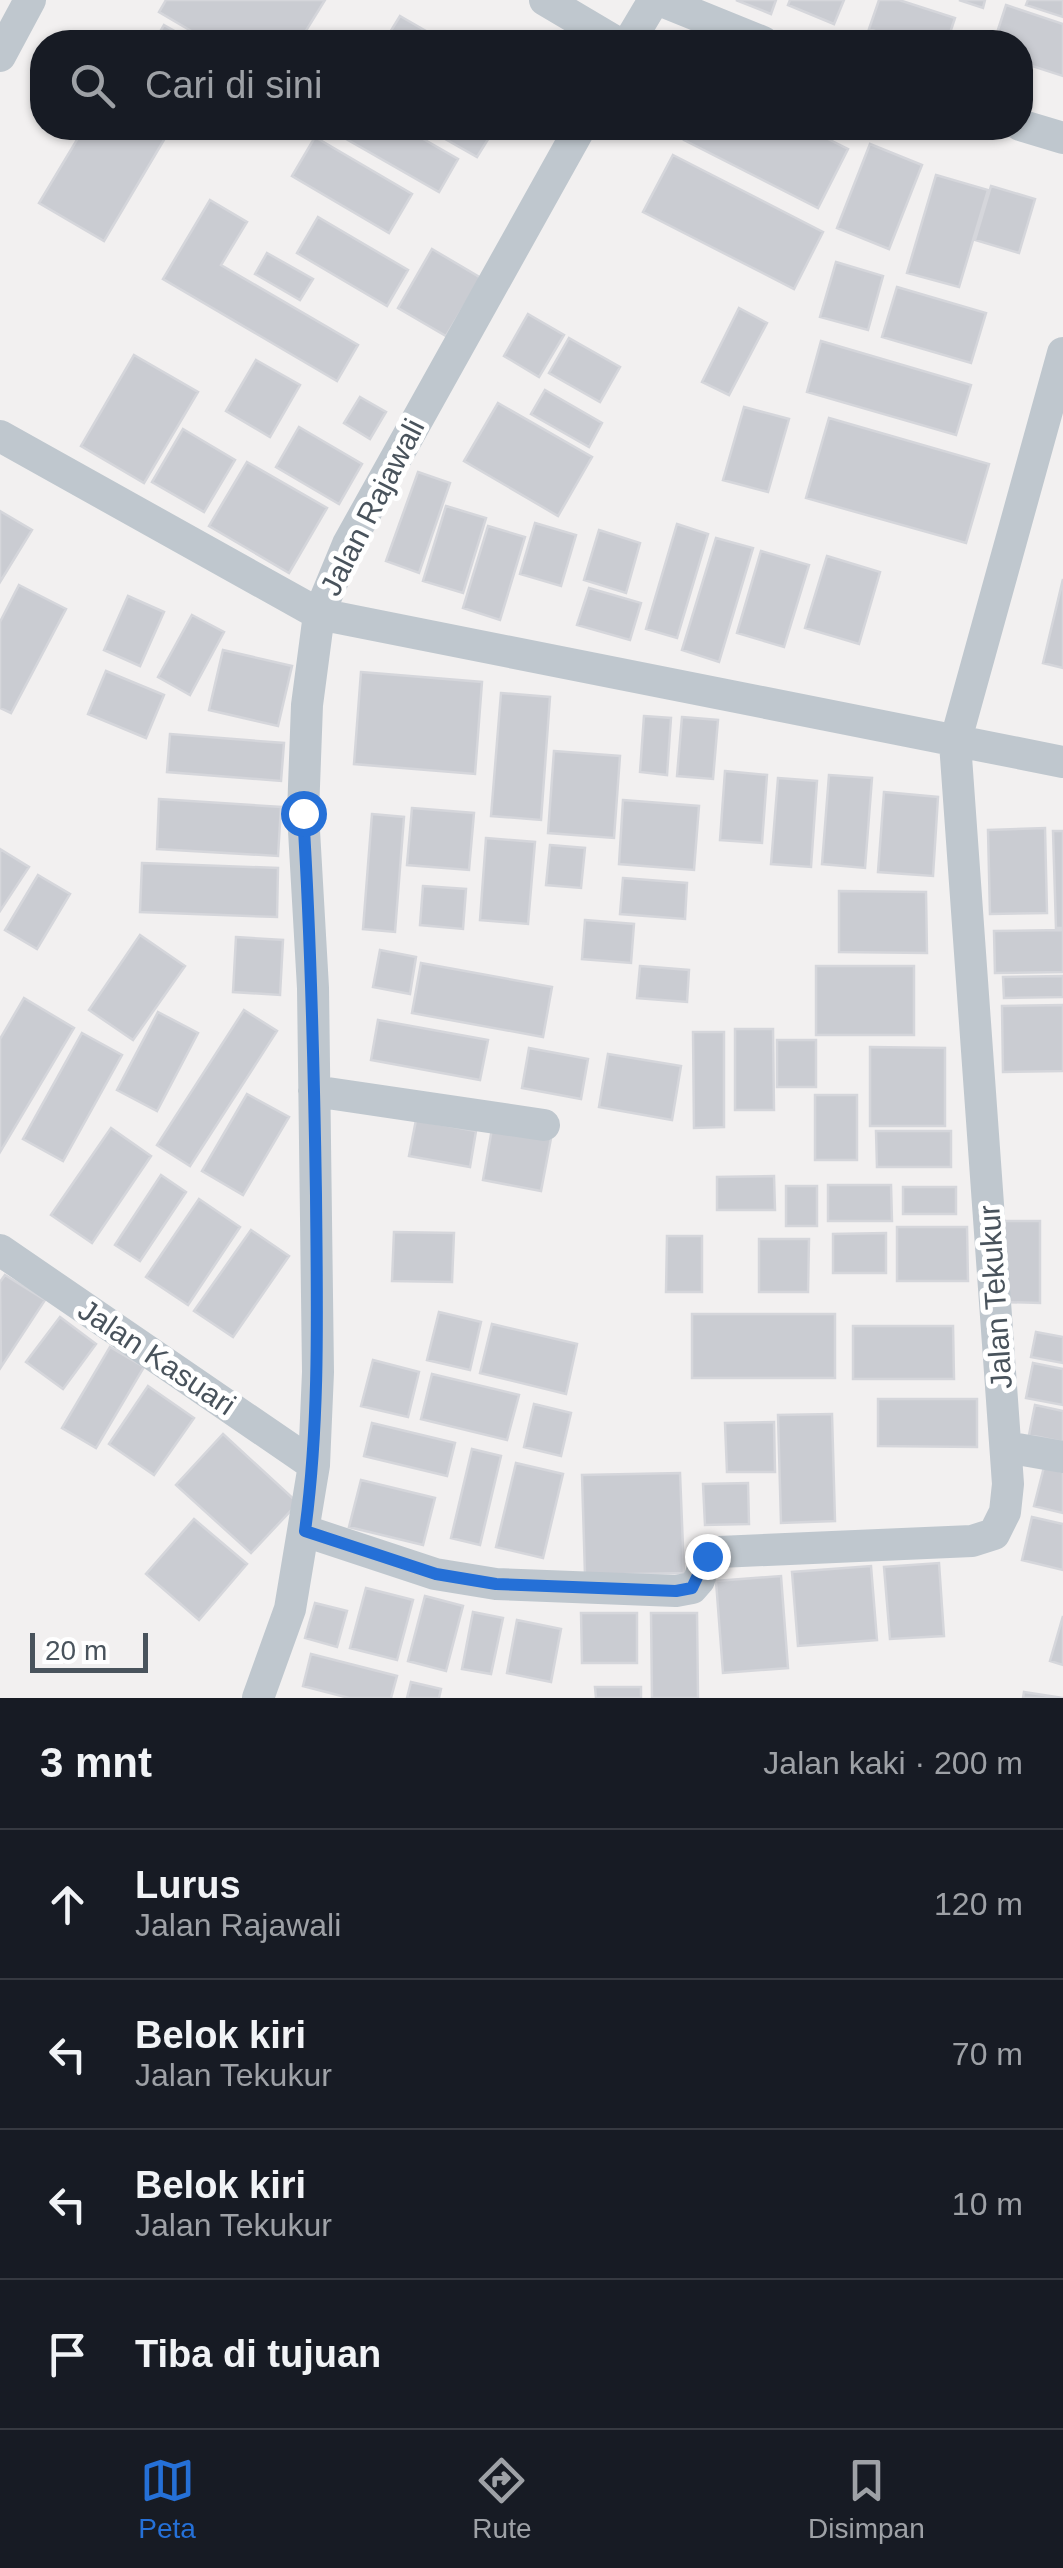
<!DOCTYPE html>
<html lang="id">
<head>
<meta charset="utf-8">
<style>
	body { margin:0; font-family:Arial,sans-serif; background:#20242c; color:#f1f3f6 }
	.scale { position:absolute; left:30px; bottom:25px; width:118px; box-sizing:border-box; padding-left:10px; border:5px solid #49535c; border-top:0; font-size:28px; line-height:35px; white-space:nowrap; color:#49535c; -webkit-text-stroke:8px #fff; paint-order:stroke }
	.stop { position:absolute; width:30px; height:30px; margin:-22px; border:8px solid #2570d7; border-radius:50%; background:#fff }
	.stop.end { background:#2570d7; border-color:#fff; box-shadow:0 2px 10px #0008 }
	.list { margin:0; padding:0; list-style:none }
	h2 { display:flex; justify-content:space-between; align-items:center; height:130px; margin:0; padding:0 40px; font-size:42px }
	h2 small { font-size:32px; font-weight:400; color:#9ea1a6 }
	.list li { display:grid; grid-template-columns:65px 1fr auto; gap:30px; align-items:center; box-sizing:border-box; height:150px; padding:0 40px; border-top:2px solid #363941 }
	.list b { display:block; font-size:38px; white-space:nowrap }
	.list p { margin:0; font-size:32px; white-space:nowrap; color:#9ea1a6 }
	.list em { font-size:32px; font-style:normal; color:#9ea1a6 }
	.icon { flex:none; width:55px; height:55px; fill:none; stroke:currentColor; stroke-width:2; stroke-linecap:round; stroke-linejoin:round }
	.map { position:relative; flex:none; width:1063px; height:1698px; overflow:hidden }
	.search { position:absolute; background:#171b24; box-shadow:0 2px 8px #0004; left:30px; right:30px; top:30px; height:110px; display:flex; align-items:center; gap:25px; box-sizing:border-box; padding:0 35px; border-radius:40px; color:#9ea1a6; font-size:38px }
	.sheet { height:730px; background:#171b24 }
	nav { display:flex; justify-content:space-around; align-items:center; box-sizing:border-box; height:140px; border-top:2px solid #363941; background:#171b24; font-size:28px; color:#9ea1a6 }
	nav a { display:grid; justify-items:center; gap:5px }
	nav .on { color:#2570d7 }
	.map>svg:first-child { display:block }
</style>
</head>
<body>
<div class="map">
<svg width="1063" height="1698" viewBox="0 0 1063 1698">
	<rect width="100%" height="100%" fill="#f2f0f0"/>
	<path fill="#caccd2" stroke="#d5d6db" stroke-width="2.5" d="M 166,0 L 325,0 L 299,42 L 210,42 L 159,12 Z
		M 736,0 L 776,0 L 771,14 Z
		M 790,0 L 844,0 L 834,24 L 788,5 Z
		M 879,0 L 899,0 L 955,18 L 947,42 L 908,42 L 869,29 Z
		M 959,0 L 985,0 L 983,8 Z
		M 1028,0 L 1063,0 L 1063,17 L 1026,5 Z
		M 1006,5 L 1063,24 L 1063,76 L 1020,62 L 1020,42 L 994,42 Z
		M 400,16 L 445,42 L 384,42 Z
		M 164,25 L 194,42 L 154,42 Z
		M 84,128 L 171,128 L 104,241 L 39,203 Z
		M 327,128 L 404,128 L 458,159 L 439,192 Z
		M 426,128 L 495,128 L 477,157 Z
		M 690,128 L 806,128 L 848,149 L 818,208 L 684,140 Z
		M 315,137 L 412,194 L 389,233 L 292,176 Z
		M 870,144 L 922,165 L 889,249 L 837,228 Z
		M 673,155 L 823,232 L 794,289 L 643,212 Z
		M 936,175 L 988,190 L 959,287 L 907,273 Z
		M 991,186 L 1035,199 L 1019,253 L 975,240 Z
		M 210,200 L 247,222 L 221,265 L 358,345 L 337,381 L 163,279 Z
		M 318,217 L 408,270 L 387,306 L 297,253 Z
		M 432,249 L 481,278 L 446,336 L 398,308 Z
		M 267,253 L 313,279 L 300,300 L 255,274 Z
		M 836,262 L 883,276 L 868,330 L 820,317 Z
		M 897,287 L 986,313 L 971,363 L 882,337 Z
		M 739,308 L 767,323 L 729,395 L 702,382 Z
		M 528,314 L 564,335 L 539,377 L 504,356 Z
		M 569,338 L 620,367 L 600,402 L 549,373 Z
		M 821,341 L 971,385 L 956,435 L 807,392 Z
		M 134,355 L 198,392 L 144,483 L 81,446 Z
		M 256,360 L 300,385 L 270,437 L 226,411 Z
		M 545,390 L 602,423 L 589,447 L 531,414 Z
		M 360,397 L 386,412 L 370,439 L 344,423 Z
		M 498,403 L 592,457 L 558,516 L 464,461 Z
		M 744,407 L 789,419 L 768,492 L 723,480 Z
		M 829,418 L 989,464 L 966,543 L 806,498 Z
		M 299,427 L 362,464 L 339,504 L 276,467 Z
		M 183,429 L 235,460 L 204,512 L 152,482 Z
		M 247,462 L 327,508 L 289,573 L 209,526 Z
		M 418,472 L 450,483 L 419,573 L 386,561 Z
		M 446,506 L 486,518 L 463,593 L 423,581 Z
		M 0,511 L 32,530 L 0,582 Z
		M 535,523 L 576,535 L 561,586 L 520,574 Z
		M 677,524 L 708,534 L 677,638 L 646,629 Z
		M 488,526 L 525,537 L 500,620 L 463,608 Z
		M 599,530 L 640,543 L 626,593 L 584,580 Z
		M 716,538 L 753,548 L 719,662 L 682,650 Z
		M 761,551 L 809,565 L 784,647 L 737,633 Z
		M 827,556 L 880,572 L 859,644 L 805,628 Z
		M 1063,579 L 1063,668 L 1043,663 Z
		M 19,585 L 66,609 L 11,713 L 0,708 L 0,622 Z
		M 589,588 L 641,603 L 630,640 L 577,625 Z
		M 128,596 L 164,612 L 140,666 L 104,650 Z
		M 192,615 L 224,632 L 190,695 L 158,677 Z
		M 223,650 L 292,666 L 278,726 L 209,710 Z
		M 106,671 L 164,695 L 146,738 L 88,714 Z
		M 361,672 L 482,682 L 475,774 L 354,764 Z
		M 501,693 L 550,697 L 541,820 L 491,816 Z
		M 644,716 L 671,718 L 667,775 L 640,772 Z
		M 682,717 L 718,720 L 713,779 L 677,776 Z
		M 170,734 L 284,743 L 281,781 L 167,772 Z
		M 554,751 L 620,756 L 614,838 L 548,833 Z
		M 725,771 L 767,775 L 762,843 L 720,840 Z
		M 829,775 L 872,778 L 865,868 L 822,864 Z
		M 778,778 L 817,781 L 811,867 L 771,864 Z
		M 884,792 L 938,797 L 933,876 L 878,872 Z
		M 159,799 L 281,807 L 278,856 L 157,849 Z
		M 623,800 L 699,806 L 694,870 L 619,864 Z
		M 412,808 L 474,813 L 469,870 L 407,865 Z
		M 372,814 L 404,817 L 395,932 L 363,929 Z
		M 1045,828 L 1047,913 L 990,914 L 988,830 Z
		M 1053,831 L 1063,831 L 1063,928 L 1056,928 Z
		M 486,838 L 535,842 L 528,924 L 480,920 Z
		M 550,845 L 585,848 L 581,888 L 546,885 Z
		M 0,849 L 29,867 L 0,911 Z
		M 142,863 L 278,868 L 277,917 L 140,912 Z
		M 38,875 L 70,894 L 37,949 L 5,930 Z
		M 623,878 L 687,883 L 685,919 L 620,914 Z
		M 423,886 L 466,889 L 463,929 L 420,925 Z
		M 839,891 L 926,892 L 927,953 L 839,952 Z
		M 585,920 L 634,924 L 631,963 L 582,959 Z
		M 1063,930 L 1063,972 L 995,973 L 994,931 Z
		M 140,935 L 185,966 L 133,1040 L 89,1010 Z
		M 236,937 L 283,940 L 280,995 L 233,992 Z
		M 380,950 L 416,957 L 410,994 L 373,987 Z
		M 421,963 L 552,987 L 543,1037 L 412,1013 Z
		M 640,966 L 689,970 L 687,1002 L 637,998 Z
		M 816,966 L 914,966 L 914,1035 L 816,1035 Z
		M 1063,976 L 1063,997 L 1004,998 L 1003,977 Z
		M 24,998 L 74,1028 L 0,1152 L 0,1039 Z
		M 1063,1005 L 1063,1071 L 1003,1072 L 1002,1006 Z
		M 244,1010 L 277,1031 L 190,1166 L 157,1145 Z
		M 158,1012 L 198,1033 L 157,1111 L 117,1090 Z
		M 378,1020 L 488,1040 L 480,1080 L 371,1060 Z
		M 735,1029 L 773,1029 L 774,1110 L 735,1110 Z
		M 693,1032 L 724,1032 L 724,1127 L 694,1128 Z
		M 82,1033 L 122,1055 L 63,1161 L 23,1139 Z
		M 777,1040 L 816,1040 L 816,1087 L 777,1087 Z
		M 870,1047 L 945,1048 L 945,1126 L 870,1126 Z
		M 529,1048 L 588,1059 L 581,1099 L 522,1088 Z
		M 608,1054 L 681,1066 L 672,1120 L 599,1107 Z
		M 247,1094 L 289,1117 L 243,1195 L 202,1171 Z
		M 815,1095 L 857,1095 L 857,1160 L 815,1160 Z
		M 416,1120 L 476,1131 L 470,1167 L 409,1156 Z
		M 493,1123 L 552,1133 L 541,1191 L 483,1180 Z
		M 111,1128 L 151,1156 L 92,1243 L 51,1215 Z
		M 876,1131 L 951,1131 L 951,1167 L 877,1167 Z
		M 161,1175 L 186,1192 L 140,1261 L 115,1245 Z
		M 774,1176 L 775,1210 L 717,1210 L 717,1177 Z
		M 828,1185 L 891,1185 L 892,1221 L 828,1221 Z
		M 786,1186 L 817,1186 L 817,1226 L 786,1226 Z
		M 903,1187 L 956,1187 L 956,1214 L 903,1214 Z
		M 199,1199 L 240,1227 L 188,1305 L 146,1277 Z
		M 1002,1221 L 1040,1221 L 1040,1303 L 1002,1302 Z
		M 897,1227 L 967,1227 L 968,1281 L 897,1281 Z
		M 251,1230 L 289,1256 L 233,1337 L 194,1311 Z
		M 394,1232 L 454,1233 L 452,1282 L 392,1281 Z
		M 886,1233 L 886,1273 L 833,1273 L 833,1234 Z
		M 667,1236 L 702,1236 L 702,1292 L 666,1292 Z
		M 759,1239 L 809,1239 L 808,1292 L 759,1292 Z
		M 5,1275 L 45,1300 L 1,1367 L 0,1282 Z
		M 439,1312 L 481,1322 L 470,1370 L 427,1360 Z
		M 692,1314 L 835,1314 L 835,1378 L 692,1378 Z
		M 60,1317 L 96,1344 L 63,1389 L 26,1362 Z
		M 492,1324 L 577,1344 L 566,1394 L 480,1373 Z
		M 853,1326 L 953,1326 L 954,1379 L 853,1379 Z
		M 1036,1332 L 1063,1337 L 1063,1363 L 1031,1357 Z
		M 110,1347 L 144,1367 L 96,1448 L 62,1428 Z
		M 373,1360 L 419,1372 L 408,1417 L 361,1406 Z
		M 1033,1363 L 1063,1369 L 1063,1405 L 1026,1398 Z
		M 432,1374 L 519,1395 L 507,1440 L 421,1419 Z
		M 148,1386 L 194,1418 L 154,1475 L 109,1444 Z
		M 878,1399 L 977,1399 L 977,1447 L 878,1446 Z
		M 534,1404 L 571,1413 L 561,1456 L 524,1447 Z
		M 1035,1405 L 1063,1411 L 1063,1442 L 1029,1435 Z
		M 832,1414 L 835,1521 L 781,1523 L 778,1415 Z
		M 774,1422 L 775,1472 L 727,1472 L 725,1423 Z
		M 372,1423 L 455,1443 L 447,1476 L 364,1456 Z
		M 223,1434 L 298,1503 L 251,1553 L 176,1485 Z
		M 472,1449 L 501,1456 L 480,1545 L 451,1538 Z
		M 516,1463 L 563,1474 L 543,1558 L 496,1547 Z
		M 1044,1467 L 1063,1472 L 1063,1513 L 1034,1506 Z
		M 680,1473 L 684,1573 L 585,1575 L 582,1475 Z
		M 361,1480 L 435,1498 L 423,1545 L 349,1527 Z
		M 748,1483 L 749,1524 L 705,1525 L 703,1484 Z
		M 1032,1517 L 1063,1524 L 1063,1570 L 1022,1560 Z
		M 194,1519 L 247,1564 L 199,1620 L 146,1574 Z
		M 939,1563 L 944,1636 L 890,1639 L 884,1567 Z
		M 871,1566 L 877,1640 L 798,1646 L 792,1572 Z
		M 781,1576 L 788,1668 L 723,1673 L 716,1581 Z
		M 366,1588 L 413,1600 L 397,1660 L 350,1648 Z
		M 425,1596 L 463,1606 L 446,1671 L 408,1661 Z
		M 315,1603 L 347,1611 L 337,1647 L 305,1638 Z
		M 473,1612 L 503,1618 L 491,1674 L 462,1669 Z
		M 581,1613 L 637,1613 L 637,1663 L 582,1663 Z
		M 651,1613 L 697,1613 L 698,1698 L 652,1698 Z
		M 1063,1616 L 1063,1665 L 1050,1661 Z
		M 517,1620 L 561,1629 L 551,1682 L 507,1673 Z
		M 311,1654 L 397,1676 L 391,1698 L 349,1698 L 303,1686 Z
		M 411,1682 L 441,1689 L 439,1698 L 407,1698 Z
		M 595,1687 L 641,1687 L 641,1698 L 596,1698 Z
		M 1024,1692 L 1063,1698 L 1023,1698 Z"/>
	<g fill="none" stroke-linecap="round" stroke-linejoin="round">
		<path stroke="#bfc7ce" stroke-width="32" d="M 545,0 L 616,42
			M 659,0 L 763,42
			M 629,42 L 654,0
			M 0,56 L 30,0
			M 1020,125 L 1063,138
			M 0,436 L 319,614 L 1063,762
			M 314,1091 L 544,1125
			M 0,1250 L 314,1465
			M 1006,1447 L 1063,1457
			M 305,1531 L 435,1574 L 496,1584 L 676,1591 L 692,1588 L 699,1580 L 707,1556 L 719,1552 L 972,1541 L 994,1534 L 1005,1512 L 1008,1484 L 955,743 L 1063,353
			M 258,1698 L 290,1609 L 314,1465 L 318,1372 L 313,988 L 303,813 L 307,705 L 319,614 L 348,544 L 580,128"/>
	</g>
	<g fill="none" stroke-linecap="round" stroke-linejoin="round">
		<path stroke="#2570d7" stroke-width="12" d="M 303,813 C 311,940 314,1067 316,1195 C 317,1308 320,1419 305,1531 L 436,1574 L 496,1584 L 676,1591 L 692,1588 L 707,1556"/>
	</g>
	<g text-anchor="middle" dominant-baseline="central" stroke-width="10" stroke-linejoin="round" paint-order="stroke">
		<g font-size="30" fill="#49535c" stroke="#fff">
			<text transform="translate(372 507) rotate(-63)">Jalan Rajawali</text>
			<text transform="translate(995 1297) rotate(-94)">Jalan Tekukur</text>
			<text transform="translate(157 1357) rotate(34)">Jalan Kasuari</text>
		</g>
	</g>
</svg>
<div class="scale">20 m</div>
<div class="stop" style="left:303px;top:813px"></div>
<div class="stop end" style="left:707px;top:1556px"></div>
<div class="search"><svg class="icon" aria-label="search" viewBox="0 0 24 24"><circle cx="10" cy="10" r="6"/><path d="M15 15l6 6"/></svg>Cari di sini</div>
</div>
<section class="sheet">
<h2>3 mnt<small>Jalan kaki · 200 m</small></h2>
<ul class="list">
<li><svg class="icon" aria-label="ahead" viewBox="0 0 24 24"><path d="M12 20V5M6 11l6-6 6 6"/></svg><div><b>Lurus</b><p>Jalan Rajawali</p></div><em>120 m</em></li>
<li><svg class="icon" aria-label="left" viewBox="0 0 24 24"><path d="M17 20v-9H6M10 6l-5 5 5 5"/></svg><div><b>Belok kiri</b><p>Jalan Tekukur</p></div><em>70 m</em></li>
<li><svg class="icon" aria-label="left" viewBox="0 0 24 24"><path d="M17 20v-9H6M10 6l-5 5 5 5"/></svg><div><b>Belok kiri</b><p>Jalan Tekukur</p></div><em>10 m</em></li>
<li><svg class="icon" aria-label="arrive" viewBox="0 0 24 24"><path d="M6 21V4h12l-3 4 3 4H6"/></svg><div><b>Tiba di tujuan</b></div></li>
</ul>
</section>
<nav>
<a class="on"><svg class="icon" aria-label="map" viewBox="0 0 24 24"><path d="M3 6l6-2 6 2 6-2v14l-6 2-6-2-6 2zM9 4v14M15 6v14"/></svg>Peta</a>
<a><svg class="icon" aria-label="directions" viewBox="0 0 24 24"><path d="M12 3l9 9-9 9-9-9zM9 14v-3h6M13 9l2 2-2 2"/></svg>Rute</a>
<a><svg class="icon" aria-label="saved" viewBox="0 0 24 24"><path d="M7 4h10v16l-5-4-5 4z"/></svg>Disimpan</a>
</nav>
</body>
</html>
